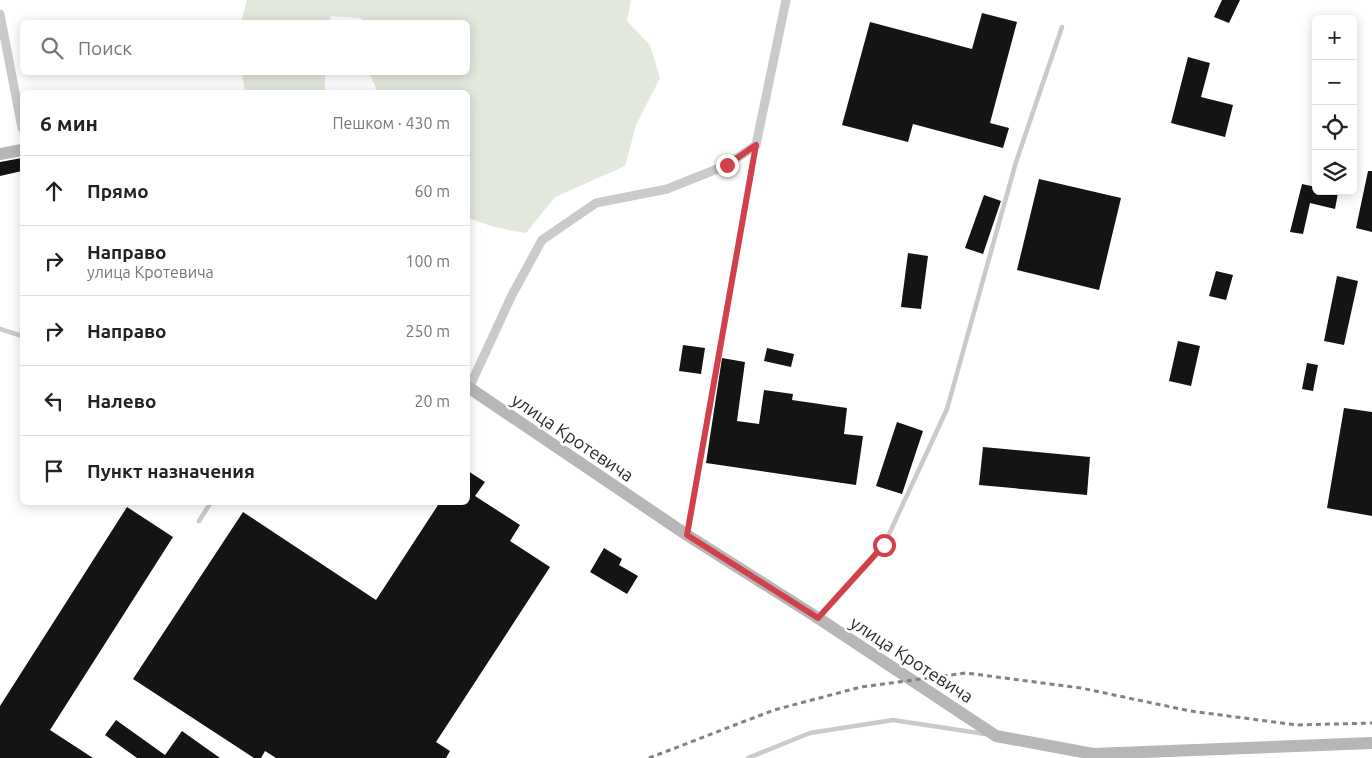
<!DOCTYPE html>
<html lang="ru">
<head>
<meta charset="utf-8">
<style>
	body { margin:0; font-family:Ubuntu,sans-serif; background:#f6f6f6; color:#222 }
	.controls { position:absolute; right:15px; top:15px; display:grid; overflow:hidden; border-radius:8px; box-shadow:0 2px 12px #0003 }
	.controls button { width:45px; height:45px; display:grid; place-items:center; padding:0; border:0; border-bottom:1px solid #e0e0e0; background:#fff; color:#222; font:25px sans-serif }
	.stop { position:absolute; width:15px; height:15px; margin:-11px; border:4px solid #d1414c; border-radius:50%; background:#fff }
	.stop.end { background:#d1414c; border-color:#fff; box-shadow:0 1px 5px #0008 }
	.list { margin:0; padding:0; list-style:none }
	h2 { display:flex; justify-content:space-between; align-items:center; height:65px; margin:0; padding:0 20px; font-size:21px }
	h2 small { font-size:16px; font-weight:400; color:#767676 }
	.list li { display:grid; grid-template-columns:32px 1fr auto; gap:15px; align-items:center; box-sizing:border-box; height:70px; padding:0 20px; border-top:1px solid #e0e0e0 }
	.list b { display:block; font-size:19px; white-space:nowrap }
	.list p { margin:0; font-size:16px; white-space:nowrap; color:#767676 }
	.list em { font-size:16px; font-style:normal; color:#767676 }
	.icon { flex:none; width:28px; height:28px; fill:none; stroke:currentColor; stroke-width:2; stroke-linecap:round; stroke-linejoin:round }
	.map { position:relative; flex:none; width:1372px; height:758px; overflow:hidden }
	.search { position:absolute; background:#fff; box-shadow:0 2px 12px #0003; left:20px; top:20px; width:450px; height:55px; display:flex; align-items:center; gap:12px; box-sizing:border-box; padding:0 18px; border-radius:8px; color:#767676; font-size:19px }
	.panel { position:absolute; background:#fff; box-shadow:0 2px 12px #0003; left:20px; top:90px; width:450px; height:415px; border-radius:8px }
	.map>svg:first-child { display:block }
</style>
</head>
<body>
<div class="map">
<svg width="1372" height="758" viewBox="0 0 1372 758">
	<rect width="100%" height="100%" fill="#fff"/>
	<path fill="#e3e9dc" d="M 247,0 L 631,0 L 627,21 L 650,45 L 660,78 L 636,125 L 625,166 L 555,197 L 526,233 L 494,227 L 468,218 L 468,92 L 378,92 L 369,73 L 468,72 L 468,22 L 362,22 L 361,18 L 331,16 L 329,22 L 241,22 Z
		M 242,73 L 325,73 L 325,92 L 245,92 Z"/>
	<path fill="#141414" d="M 1222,0 L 1240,0 L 1229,23 L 1214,17 Z
		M 982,13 L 1017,22 L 990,123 L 1009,128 L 1003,148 L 913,124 L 908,142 L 842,125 L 870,22 L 972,49 Z
		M 1188,57 L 1210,63 L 1201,97 L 1233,105 L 1225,137 L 1171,123 Z
		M 22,158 L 22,171 L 0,176 L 0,162 Z
		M 1368,171 L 1372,171 L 1372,232 L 1356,228 Z
		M 1039,179 L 1121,198 L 1099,290 L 1017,270 Z
		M 1302,184 L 1316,187 L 1316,191 L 1338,193 L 1335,209 L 1310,203 L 1303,234 L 1290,232 Z
		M 984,195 L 1001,201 L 983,254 L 965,248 Z
		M 908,253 L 928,256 L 921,309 L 901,307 Z
		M 1216,271 L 1233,275 L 1226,300 L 1209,296 Z
		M 1337,276 L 1358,281 L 1344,345 L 1324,341 Z
		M 1178,341 L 1200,346 L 1191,386 L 1169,381 Z
		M 683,345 L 705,348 L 701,374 L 679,371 Z
		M 767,348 L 794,354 L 791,367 L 764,361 Z
		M 722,358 L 745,362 L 737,421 L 759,424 L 764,390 L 793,394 L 792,400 L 847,408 L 844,434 L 863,436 L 856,485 L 706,463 Z
		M 1307,363 L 1318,365 L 1313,391 L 1302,389 Z
		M 1344,408 L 1372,412 L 1372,516 L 1327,508 Z
		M 897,422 L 923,431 L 902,494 L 876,486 Z
		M 983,447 L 1090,457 L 1087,495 L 979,485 Z
		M 468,471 L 485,482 L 475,496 L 520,525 L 510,541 L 550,567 L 436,742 L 450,751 L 446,758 L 276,758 L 265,751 L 261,758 L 254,758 L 133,679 L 243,512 L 376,600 L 440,502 L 468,502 Z
		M 127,507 L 173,537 L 50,730 L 93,758 L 0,758 L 0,706 Z
		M 604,548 L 622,559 L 619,565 L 638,576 L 627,594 L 590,572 Z
		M 116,720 L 165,755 L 182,731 L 220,758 L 137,758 L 105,735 Z"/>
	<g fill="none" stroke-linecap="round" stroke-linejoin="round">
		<path stroke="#cacaca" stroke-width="4.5" d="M 0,329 L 22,336
			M 199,521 L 211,502
			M 687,532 L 755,146
			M 819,617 L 884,545 L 947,409 L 1016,162 L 1062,27
			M 748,758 L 810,733 L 893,720 L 985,734"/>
		<path stroke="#cacaca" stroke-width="9" d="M 0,14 L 22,128
			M 469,388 L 512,295 L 542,240 L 596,203 L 667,189 L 727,165 L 756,145 L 786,0"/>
		<path stroke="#b7b7b7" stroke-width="12" d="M 0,154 L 22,150
			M 468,387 L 687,535 L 818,618 L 996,736 L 1093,754 L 1372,743"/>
		<path stroke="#828282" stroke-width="3" stroke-dasharray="5 4" stroke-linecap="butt" d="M 649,758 L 774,710 L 861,687 L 966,673 L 1081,688 L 1190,711 L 1297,725 L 1372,723"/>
	</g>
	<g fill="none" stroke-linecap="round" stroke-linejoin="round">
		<path stroke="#d1414c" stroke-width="6" d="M 727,165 L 756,145 L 687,535 L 818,618 L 884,545"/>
	</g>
	<g text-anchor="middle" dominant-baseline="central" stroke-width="5" stroke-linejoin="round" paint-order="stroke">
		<g font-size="18" fill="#2d2d2d" stroke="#fff">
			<text transform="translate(573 437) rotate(34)">улица Кротевича</text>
			<text transform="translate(912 659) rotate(33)">улица Кротевича</text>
		</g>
	</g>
</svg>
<div class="controls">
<button>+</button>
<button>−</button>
<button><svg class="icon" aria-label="locate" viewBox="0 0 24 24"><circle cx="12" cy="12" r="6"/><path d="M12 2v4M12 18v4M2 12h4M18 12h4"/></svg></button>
<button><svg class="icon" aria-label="layers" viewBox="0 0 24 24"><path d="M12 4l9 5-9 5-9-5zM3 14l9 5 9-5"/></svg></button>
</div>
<div class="stop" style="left:884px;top:545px"></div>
<div class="stop end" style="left:727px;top:165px"></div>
<div class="search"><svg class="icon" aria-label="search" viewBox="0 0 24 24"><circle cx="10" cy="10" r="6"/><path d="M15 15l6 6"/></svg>Поиск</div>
<section class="panel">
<h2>6 мин<small>Пешком · 430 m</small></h2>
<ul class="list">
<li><svg class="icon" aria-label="ahead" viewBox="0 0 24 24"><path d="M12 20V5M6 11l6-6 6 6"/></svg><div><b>Прямо</b></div><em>60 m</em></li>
<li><svg class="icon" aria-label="right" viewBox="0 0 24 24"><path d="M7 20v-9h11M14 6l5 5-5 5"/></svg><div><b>Направо</b><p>улица Кротевича</p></div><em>100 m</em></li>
<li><svg class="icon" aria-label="right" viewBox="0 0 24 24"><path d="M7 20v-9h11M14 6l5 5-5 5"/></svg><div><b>Направо</b></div><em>250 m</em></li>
<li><svg class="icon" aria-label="left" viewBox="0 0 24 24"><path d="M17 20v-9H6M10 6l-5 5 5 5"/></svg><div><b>Налево</b></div><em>20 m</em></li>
<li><svg class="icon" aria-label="arrive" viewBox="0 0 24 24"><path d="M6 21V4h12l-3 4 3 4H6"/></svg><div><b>Пункт назначения</b></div></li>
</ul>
</section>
</div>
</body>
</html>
